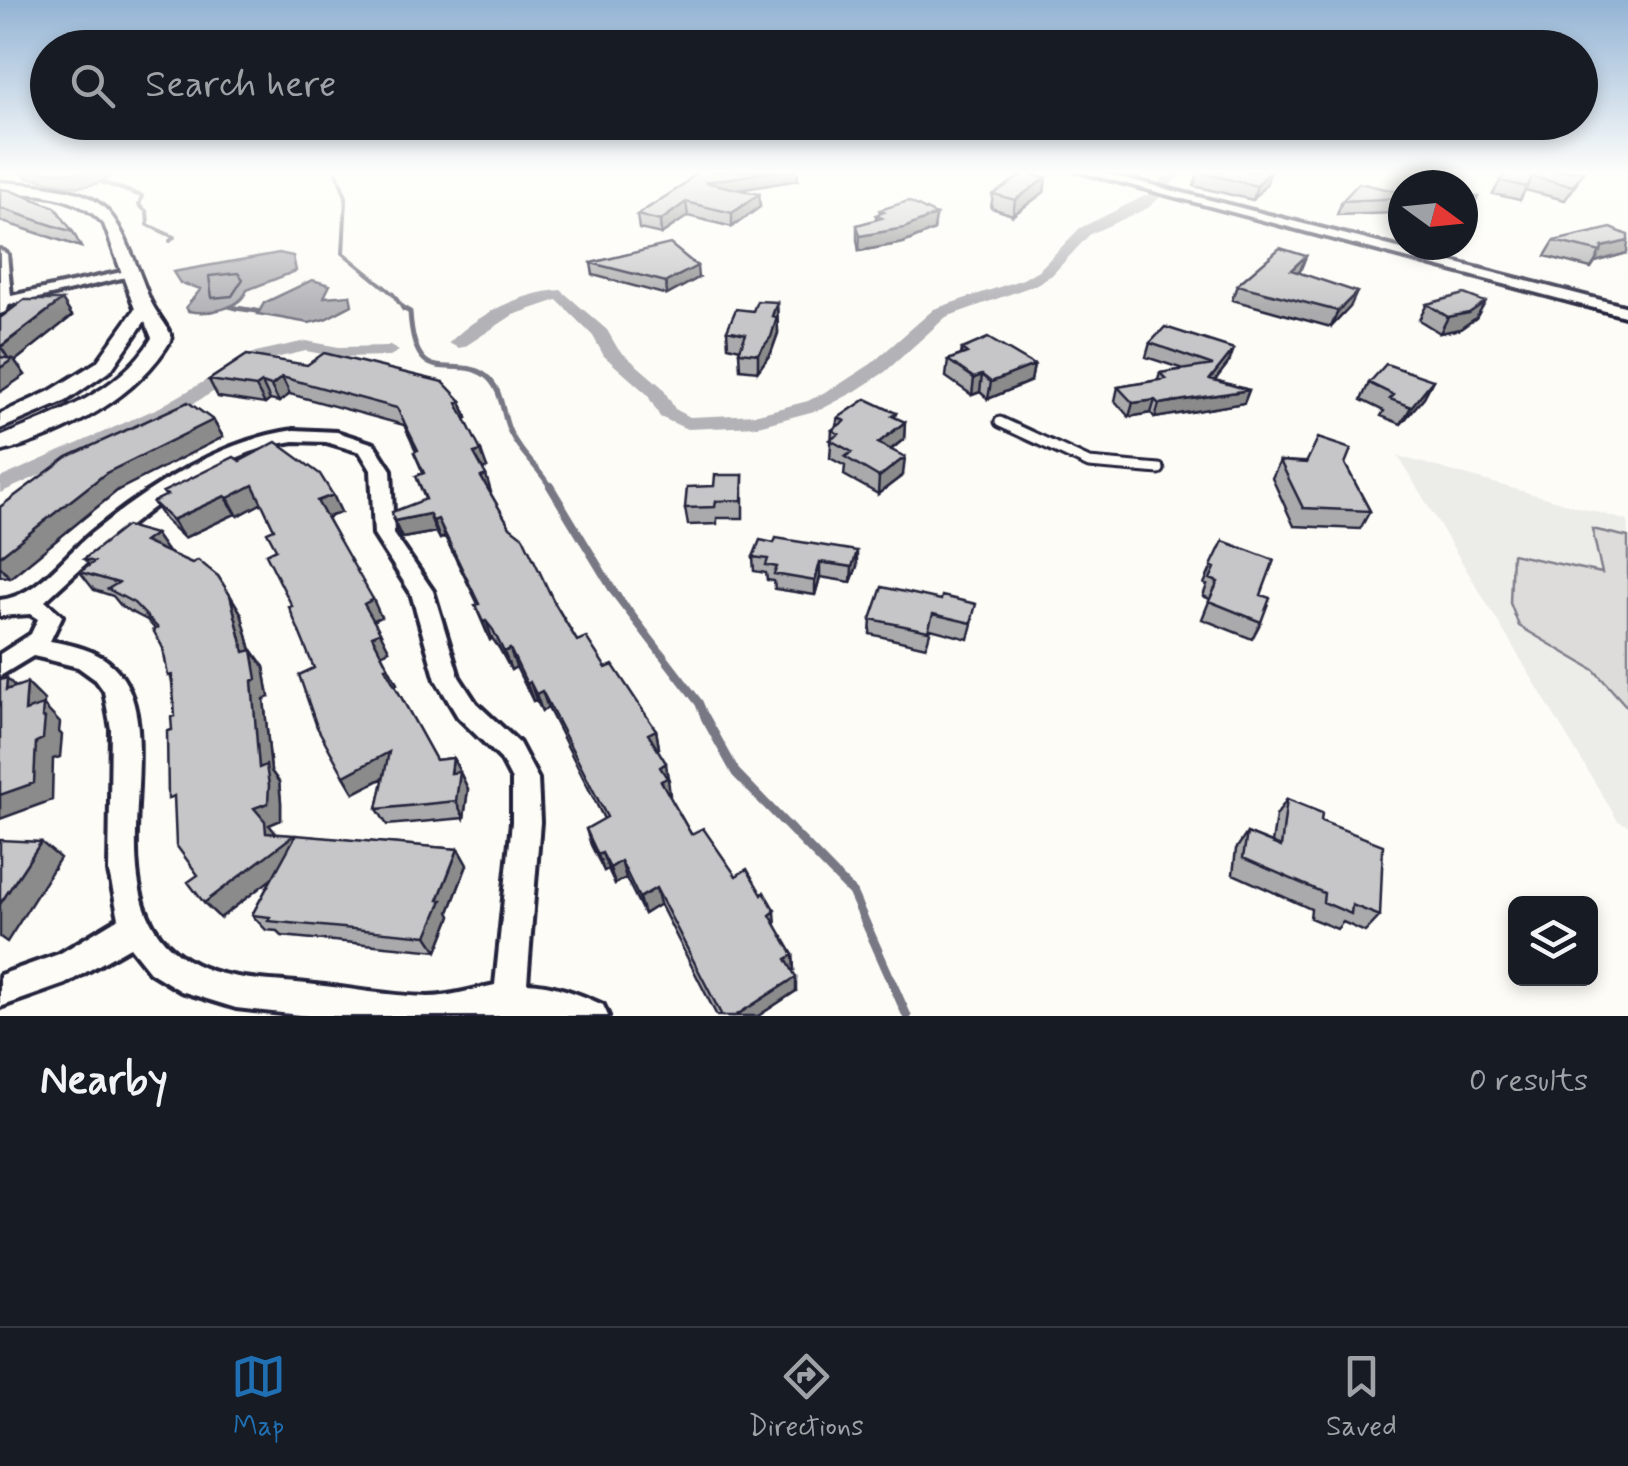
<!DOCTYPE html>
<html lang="en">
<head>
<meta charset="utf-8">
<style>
	body { margin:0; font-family:Mynerve,sans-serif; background:#242831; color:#f1f3f6 }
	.controls { position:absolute; right:30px; bottom:30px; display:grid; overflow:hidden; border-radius:15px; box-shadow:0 5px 15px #0003 }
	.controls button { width:90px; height:90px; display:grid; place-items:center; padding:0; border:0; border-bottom:2px solid #363941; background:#171b24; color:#f1f3f6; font:50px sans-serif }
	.compass { position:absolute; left:1388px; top:170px; width:90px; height:90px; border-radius:50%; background:#171b24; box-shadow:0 5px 15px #0003; rotate:105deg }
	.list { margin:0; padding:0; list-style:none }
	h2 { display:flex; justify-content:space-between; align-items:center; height:130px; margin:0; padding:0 40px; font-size:42px }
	h2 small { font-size:32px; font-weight:400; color:#9ea1a6 }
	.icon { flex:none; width:55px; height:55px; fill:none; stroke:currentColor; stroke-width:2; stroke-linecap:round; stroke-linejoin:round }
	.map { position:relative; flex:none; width:1628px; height:1016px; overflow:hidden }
	.search { position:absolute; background:#171b24; box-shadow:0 5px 15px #0003; left:30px; right:30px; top:30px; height:110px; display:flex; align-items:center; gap:25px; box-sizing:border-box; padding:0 35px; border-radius:55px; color:#9ea1a6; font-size:38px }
	.sheet { height:310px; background:#171b24 }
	nav { display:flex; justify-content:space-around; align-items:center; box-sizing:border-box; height:140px; border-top:2px solid #363941; background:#171b24; font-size:28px; color:#9ea1a6 }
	nav a { display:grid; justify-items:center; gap:5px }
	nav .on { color:#1f6fb2 }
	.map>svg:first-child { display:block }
</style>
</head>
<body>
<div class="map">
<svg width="1628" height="1016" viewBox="0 0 1628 1016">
	<rect width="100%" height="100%" fill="#fdfcf7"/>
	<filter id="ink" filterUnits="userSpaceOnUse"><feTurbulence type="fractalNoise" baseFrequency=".01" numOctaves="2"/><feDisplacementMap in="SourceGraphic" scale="20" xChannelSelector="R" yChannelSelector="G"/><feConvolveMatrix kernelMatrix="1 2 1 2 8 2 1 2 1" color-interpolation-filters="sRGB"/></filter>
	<g filter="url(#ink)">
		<path fill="#ecece9" d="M 1398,456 L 1628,521 L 1628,825 L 1618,821 Z"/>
		<path fill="#dddcdb" stroke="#807f8b" stroke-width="2.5" d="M 1592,529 L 1628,537 L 1628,708 L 1594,670 L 1519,626 L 1510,603 L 1512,554 L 1602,573 Z"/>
		<path fill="#b2b2b7" stroke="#787885" stroke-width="2.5" d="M 22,171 L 105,173 L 112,176 C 82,196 56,182 26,177 Z
			M 279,253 L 293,256 L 296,271 L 247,290 C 240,309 208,315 188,311 L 186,307 L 201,289 L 180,283 L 173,272 Z
			M 312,280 L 330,285 L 324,297 L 350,295 L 352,305 L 325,319 L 309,323 L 258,314 L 264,303 Z"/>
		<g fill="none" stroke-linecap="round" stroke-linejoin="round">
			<path stroke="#5c5c6d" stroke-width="2.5" d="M 238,273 L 243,279 L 232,296 L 212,298 L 209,276 Z"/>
			<path stroke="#787885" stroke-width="4" d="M 336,171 L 346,197 L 343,253 L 393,294 L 404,310
				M 101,182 L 142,196 L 139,205 L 147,212 L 148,225 L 174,237 L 170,241
				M 230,307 L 252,310"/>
			<path stroke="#787885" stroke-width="5" d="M 235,308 L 257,311
				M 403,308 L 410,312 C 415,395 454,352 486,376 C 503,389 502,415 510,432 C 520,454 540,468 551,489"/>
			<path stroke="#787885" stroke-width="8" d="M 550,486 L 614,592 L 699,703 L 706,720"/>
			<path stroke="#787885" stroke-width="9" d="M 705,717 L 736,773 L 852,892 L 907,1016"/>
			<path fill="#b2b2b7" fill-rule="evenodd" d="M 1169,171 L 1183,171 L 1167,189 L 1157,189 L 1155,186 Z
				M 1157,190 L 1164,194 L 1148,208 L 1090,234 L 1052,275 L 1035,285 L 946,317 L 885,372 L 854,392 L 822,409 L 758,426 L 687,429 L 660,417 L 647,394 L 604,356 L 593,336 L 557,300 L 513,315 L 464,347 L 458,348 L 449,343 C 476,315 522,292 561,290 L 607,330 L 618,349 L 662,387 L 675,409 L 690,417 L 758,414 L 808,401 L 840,384 L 871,364 L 934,309 L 1023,279 L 1040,269 L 1080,228 Z
				M 306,341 L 339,347 L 390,346 L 399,351 L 390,356 L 339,357 L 306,351 L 267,360 L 174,415 L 0,493 L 0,478 L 160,407 L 255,352 Z"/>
			<defs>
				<path id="service" d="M 1000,422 L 1089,463 L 1159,469"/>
				<path id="minor" d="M 1078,171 L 1097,171 L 1628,307 L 1628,317 Z
					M 0,250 L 7,254 L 11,296 L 131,270 L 138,274 L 9,305 L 5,312 L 0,314 Z
					M 294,430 L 337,432 L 374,444 L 391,470 L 394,534 L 433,591 L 459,677 L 476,703 L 519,743 L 538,779 L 540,822 L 527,983 C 554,984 579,994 603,1005 L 608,1016 L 309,1016 L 236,1008 L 181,991 L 150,972 L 130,947 L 65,984 L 0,1007 L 0,975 L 59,954 L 119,918 L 109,872 L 111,729 L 104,691 L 96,680 L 78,667 L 42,658 L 33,656 L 0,676 L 0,654 L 31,634 L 38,619 L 30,614 L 0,616 L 0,600 C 39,596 66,552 97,529 C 152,485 223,440 294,430 ZM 294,441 L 326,442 L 360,452 L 371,470 L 374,535 L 411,593 L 436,680 L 458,717 L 501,759 L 512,780 L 512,822 L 495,985 C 474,989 450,997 428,997 C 388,996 347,988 307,984 C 271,980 228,981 195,964 C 80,907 181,733 113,666 C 97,650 72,645 50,641 L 62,616 L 45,601 C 111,540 201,454 294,441 Z"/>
				<path id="tertiary" d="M 0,182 C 111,190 111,199 149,298 C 155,313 166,322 172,338 C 139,397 64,436 0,452 L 0,437 C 57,413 119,393 152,338 L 145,321 L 111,370 L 66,401 L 0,429 L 0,414 L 50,391 L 97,362 L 135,309 L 104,224 C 77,194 38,194 0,192 Z"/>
			</defs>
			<use href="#service" stroke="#22223b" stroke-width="15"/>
			<use href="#minor" stroke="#22223b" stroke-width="8"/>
			<use href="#tertiary" stroke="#22223b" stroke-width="7"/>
			<use href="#service" stroke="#fdfcf7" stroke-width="9"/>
			<use href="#minor" fill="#fdfcf7" fill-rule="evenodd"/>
			<use href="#tertiary" fill="#fdfcf7" fill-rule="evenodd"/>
		</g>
		<path fill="#aaaaac" stroke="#22223b" stroke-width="2.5" d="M 698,171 L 797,171 L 798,180 L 739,190 L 759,194 L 760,207 L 732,227 L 688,216 L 661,234 L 639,229 L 637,215 L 682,186 Z
			M 1271,171 L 1266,184 L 1253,200 L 1194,186 L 1198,172 Z
			M 1509,171 L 1577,183 L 1565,200 L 1525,190 L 1520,200 L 1493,194 L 1500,181 Z
			M 1046,178 L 1044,192 L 1013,215 L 991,208 L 993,194 Z
			M 0,189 L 73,232 L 81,247 L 0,221 Z
			M 1403,193 L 1403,199 L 1397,213 L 1337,215 L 1342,201 Z
			M 880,210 L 936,215 L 934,230 L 903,243 L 859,251 L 857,240 L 857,225 L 876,220 L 876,215 L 879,214 Z
			M 1554,241 L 1627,253 L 1595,262 L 1591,268 L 1545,256 Z
			M 1306,256 L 1299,273 L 1350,307 L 1331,327 L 1232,300 L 1237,285 Z
			M 591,263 L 698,278 L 667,295 L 593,275 Z
			M 62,300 L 72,316 L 15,361 L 25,375 L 0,392 L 0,318 Z
			M 777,302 L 778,333 L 771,353 L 758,371 L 740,369 L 739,352 L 740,349 L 728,346 L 727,330 L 753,311 Z
			M 1485,302 L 1476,318 L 1460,329 L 1440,333 L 1419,320 L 1427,304 Z
			M 1150,343 L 1229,362 L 1215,380 L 1249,390 L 1244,403 L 1155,418 L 1151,413 L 1129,417 L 1115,401 L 1118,387 L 1158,380 L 1160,373 L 1183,369 L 1146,357 Z
			M 962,349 L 1034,365 L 1031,381 L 988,399 L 980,392 L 972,395 L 946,377 L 948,360 L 961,355 Z
			M 247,355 L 461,401 L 467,418 L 465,419 L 487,468 L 483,469 L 490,493 L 577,641 L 606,668 L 656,730 L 659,748 L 657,749 L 669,780 L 667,781 L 669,796 L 691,834 L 736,876 L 776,926 L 793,955 L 794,970 L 792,970 L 796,991 L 758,1016 L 717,1016 L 660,904 L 644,914 L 626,878 L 615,884 L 608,869 L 604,871 L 591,845 L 586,829 L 604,819 L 548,708 L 542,711 L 536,700 L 533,701 L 516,667 L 511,670 L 499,648 L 492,638 L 490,640 L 475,605 L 478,604 L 445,537 L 440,539 L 436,532 L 402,538 L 394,521 L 425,499 L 416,476 L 423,473 L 414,452 L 416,451 L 404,425 L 290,394 L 279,402 L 270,400 L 265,404 L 218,397 L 209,380 Z
			M 1433,380 L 1424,397 L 1401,424 L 1381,416 L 1384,411 L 1361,400 L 1369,383 Z
			M 896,413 L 895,418 L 905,422 L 904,439 L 891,450 L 903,475 L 878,494 L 844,475 L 845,466 L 830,458 L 832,430 L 837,426 L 838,418 Z
			M 213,420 L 223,437 L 118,490 L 10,578 L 0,576 L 0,507 Z
			M 240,461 L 333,495 L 341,512 L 327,518 L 381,617 L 374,621 L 389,650 L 381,653 L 397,684 L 395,686 L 436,760 L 453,758 L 468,789 L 464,818 L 387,825 L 377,809 L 384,778 L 354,793 L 344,776 L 314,668 L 292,606 L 276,549 L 274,529 L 262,503 L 238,516 L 235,514 L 184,538 L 165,520 L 153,502 L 166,496 L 163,492 Z
			M 1280,461 L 1345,464 L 1370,511 L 1360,529 L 1294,526 L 1272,478 Z
			M 743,475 L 743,518 L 717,518 L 717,524 L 688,525 L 685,508 L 714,486 Z
			M 155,534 L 167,551 L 166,552 L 218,576 L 241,613 L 251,650 L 252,650 L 264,667 L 269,697 L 264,699 L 271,771 L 279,782 L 281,802 L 281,820 L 269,825 L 276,834 L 458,849 L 467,865 L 449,912 L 451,916 L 437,951 L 282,936 L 277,931 L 266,930 L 252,915 L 272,878 L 220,918 L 198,875 L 172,730 L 175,716 L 172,682 L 163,648 L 155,629 L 147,620 L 122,607 L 113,596 L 94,590 L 80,572 L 89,565 L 84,559 Z
			M 1223,541 L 1261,595 L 1261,622 L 1252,639 L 1202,619 L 1210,599 L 1203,596 L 1207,585 L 1204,584 Z
			M 753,557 L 857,566 L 851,582 L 820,577 L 815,595 L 775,589 L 774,581 L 767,580 L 766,573 L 754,571 Z
			M 941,600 L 973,620 L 968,639 L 931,629 L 926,647 L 870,634 L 871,619 Z
			M 1287,799 L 1321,821 L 1380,916 L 1365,932 L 1343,922 L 1337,929 L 1310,918 L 1311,909 L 1233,874 L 1236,849 L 1247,833 L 1272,843 L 1276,816 Z"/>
		<path fill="#8b8b8c" stroke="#22223b" stroke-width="2.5" d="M 774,171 L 797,171 L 798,180 L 706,195 L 705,182 Z
			M 1271,171 L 1266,184 L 1253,200 L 1257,186 Z
			M 1046,178 L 1044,192 L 1013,215 L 1015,200 Z
			M 759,194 L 760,207 L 732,227 L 732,213 Z
			M 686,202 L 688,216 L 661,234 L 660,221 Z
			M 936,215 L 934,230 L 903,243 L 859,251 L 860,236 Z
			M 1628,241 L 1627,253 L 1595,262 L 1602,247 Z
			M 1306,256 L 1300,271 L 1285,286 L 1291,270 Z
			M 697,266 L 698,278 L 667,295 L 666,282 Z
			M 1357,292 L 1350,307 L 1331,327 L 1338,311 Z
			M 62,300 L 72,316 L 15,361 L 25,375 L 0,392 L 0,368 L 10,361 L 1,347 Z
			M 777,302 L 778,333 L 771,353 L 758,371 L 758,354 Z
			M 1485,302 L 1476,318 L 1460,329 L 1440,333 L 1448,317 Z
			M 1234,349 L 1229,362 L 1206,392 L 1210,379 Z
			M 1034,365 L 1031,381 L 988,399 L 991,382 Z
			M 982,375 L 980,392 L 972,395 L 974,378 Z
			M 282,377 L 290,394 L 279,402 L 271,386 Z
			M 1433,380 L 1424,397 L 1401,424 L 1411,407 Z
			M 262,383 L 270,400 L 265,404 L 256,387 Z
			M 1249,390 L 1244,403 L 1155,418 L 1159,404 Z
			M 1155,400 L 1151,413 L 1129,417 L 1133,403 Z
			M 461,401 L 467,418 L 462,420 L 457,403 Z
			M 213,420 L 223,437 L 118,490 L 10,578 L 0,566 L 0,556 L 106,473 Z
			M 905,422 L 904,439 L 877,460 L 878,443 Z
			M 481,451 L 487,468 L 480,470 L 474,453 Z
			M 905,457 L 903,475 L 878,494 L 879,477 Z
			M 486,475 L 491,492 L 487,494 L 481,477 Z
			M 253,485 L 262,503 L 238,516 L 228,498 Z
			M 333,495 L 341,512 L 326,518 L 317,501 Z
			M 225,496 L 235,514 L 184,538 L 172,520 Z
			M 429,514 L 436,532 L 402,538 L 394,521 Z
			M 438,519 L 445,537 L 440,539 L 433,521 Z
			M 155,534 L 167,551 L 156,560 L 144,542 Z
			M 857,551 L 857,566 L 851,582 L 852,567 Z
			M 820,562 L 820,577 L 815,595 L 815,581 Z
			M 230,595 L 241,613 L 255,666 L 252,650 L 264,667 L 269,697 L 264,699 L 271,771 L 279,782 L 281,802 L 281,820 L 269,825 L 279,837 L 294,835 L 307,852 L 220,918 L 204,903 L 266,833 L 254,808 L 259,768 L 244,652 Z
			M 373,599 L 381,617 L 372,621 L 364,604 Z
			M 486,621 L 492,638 L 490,640 L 483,622 Z
			M 380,632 L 389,650 L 381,654 L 372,636 Z
			M 510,649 L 516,667 L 511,670 L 504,652 Z
			M 388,667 L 397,684 L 394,686 L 385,668 Z
			M 7,678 L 24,696 L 6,690 Z
			M 530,682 L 536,700 L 533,701 L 527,684 Z
			M 27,683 L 44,700 L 44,706 L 60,723 L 59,732 L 62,735 L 60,757 L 53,759 L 52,800 L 0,819 L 0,795 L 25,711 Z
			M 542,691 L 548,708 L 542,711 L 536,694 Z
			M 656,730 L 659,748 L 652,751 L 648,734 Z
			M 389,752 L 398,770 L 354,793 L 344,776 Z
			M 453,758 L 468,789 L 464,818 L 456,801 L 451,773 Z
			M 666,763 L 670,795 L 664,798 L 660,767 Z
			M 41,842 L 60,858 L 7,942 L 0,937 L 0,904 Z
			M 458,849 L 467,865 L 449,912 L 451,916 L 437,951 L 427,936 L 438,900 Z
			M 602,853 L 608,869 L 604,871 L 598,855 Z
			M 621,861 L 626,878 L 615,884 L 610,868 Z
			M 656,888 L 660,904 L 644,914 L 639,898 Z
			M 775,911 L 776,927 L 770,915 Z
			M 793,955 L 794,970 L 787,974 L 786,959 Z
			M 796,977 L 796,991 L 758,1016 L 735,1016 Z"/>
		<path fill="#c6c6c8" stroke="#22223b" stroke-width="2.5" d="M 698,171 L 774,171 L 705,182 L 759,194 L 732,213 L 686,202 L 660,221 L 637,215 L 682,186 Z
			M 1199,171 L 1270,171 L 1257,186 L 1198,172 Z
			M 1509,171 L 1584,171 L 1573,186 L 1532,177 L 1527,187 L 1500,181 Z
			M 1025,173 L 1046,178 L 1015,200 L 993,194 Z
			M 1359,183 L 1403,193 L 1403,198 L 1342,201 Z
			M 0,189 L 9,190 L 55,207 L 73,232 L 0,208 Z
			M 1463,195 L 1478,197 L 1463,221 Z
			M 908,201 L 936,215 L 904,228 L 860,236 L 857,225 L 882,218 L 876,215 L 884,212 L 880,210 Z
			M 1611,228 L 1628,235 L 1628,241 L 1602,247 L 1601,252 L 1554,241 Z
			M 670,244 L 697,266 L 666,282 L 591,263 Z
			M 1280,248 L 1306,256 L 1291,270 L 1357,292 L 1338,311 L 1237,285 Z
			M 1464,294 L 1485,302 L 1469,313 L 1448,317 L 1427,304 Z
			M 24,300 L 62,300 L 0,347 L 0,318 Z
			M 757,301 L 777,302 L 772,316 L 777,317 L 771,337 L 758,354 L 739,352 L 746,334 L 727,330 L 736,309 L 753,311 Z
			M 1165,327 L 1234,349 L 1210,379 L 1249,390 L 1159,404 L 1155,400 L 1133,403 L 1118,387 L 1166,379 L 1160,373 L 1213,365 L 1150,343 Z
			M 988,338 L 1034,365 L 991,382 L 982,375 L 974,378 L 948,360 L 967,353 L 962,349 Z
			M 324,353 L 443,382 L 461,401 L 457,403 L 481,451 L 474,453 L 486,475 L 481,477 L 510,527 L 523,537 L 555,604 L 577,641 L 586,637 L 606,668 L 613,665 L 656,730 L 648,734 L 666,763 L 660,767 L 667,778 L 661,781 L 691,834 L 703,828 L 736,876 L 747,869 L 762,895 L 764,892 L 775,911 L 770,915 L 793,955 L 786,959 L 796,977 L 735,1016 L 722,1016 L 656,888 L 639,898 L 621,861 L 610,868 L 602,853 L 598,855 L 586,829 L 607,817 L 542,691 L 536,694 L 530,682 L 527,684 L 510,649 L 504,652 L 493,630 L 486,621 L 483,622 L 475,605 L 479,604 L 438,519 L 433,521 L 429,514 L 394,521 L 392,512 L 426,499 L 416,476 L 424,473 L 414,452 L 418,450 L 397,408 L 282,377 L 271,386 L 262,383 L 256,387 L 209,380 L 247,355 L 307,365 Z
			M 0,357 L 13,359 L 0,368 Z
			M 1386,364 L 1433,380 L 1411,407 L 1390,399 L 1394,395 L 1369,383 Z
			M 866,399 L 896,413 L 892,416 L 905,422 L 878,443 L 905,457 L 879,477 L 845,457 L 852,452 L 830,440 L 839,434 L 832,430 L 845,421 L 838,418 Z
			M 188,402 L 213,420 L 106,473 L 0,556 L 0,507 L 67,457 Z
			M 1318,438 L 1351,449 L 1345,464 L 1370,511 L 1303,508 L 1280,461 L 1306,463 Z
			M 276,442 L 320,474 L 333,495 L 317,501 L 373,599 L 364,604 L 380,632 L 372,636 L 388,667 L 385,668 L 436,760 L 453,758 L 451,773 L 460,772 L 456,801 L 377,809 L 389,752 L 344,776 L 317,727 L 299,675 L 314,668 L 289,607 L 292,606 L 266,554 L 276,549 L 267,532 L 274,529 L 253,485 L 228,498 L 225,496 L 172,520 L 153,502 L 167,495 L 163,492 L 234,457 L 240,461 Z
			M 715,475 L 743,475 L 742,500 L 716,501 L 715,507 L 685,508 L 687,487 L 714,486 Z
			M 126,526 L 155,534 L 144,542 L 192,563 L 198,560 L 218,576 L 230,595 L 244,652 L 252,650 L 257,679 L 252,681 L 259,768 L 266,765 L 269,785 L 268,803 L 254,808 L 265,821 L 266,833 L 294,835 L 204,903 L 188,882 L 198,875 L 176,845 L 174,796 L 168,799 L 167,731 L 172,730 L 171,717 L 175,716 L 172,675 L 168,676 L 163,648 L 153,630 L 158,628 L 134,603 L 108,589 L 118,583 L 80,572 L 94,562 L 84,559 Z
			M 776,538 L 857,551 L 852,567 L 820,562 L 815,581 L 774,574 L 777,567 L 766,565 L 768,559 L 753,557 L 760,540 L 774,543 Z
			M 1223,541 L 1274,560 L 1261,595 L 1270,598 L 1261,622 L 1209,601 L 1218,582 L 1210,579 L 1215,568 L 1211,566 Z
			M 882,587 L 941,600 L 942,596 L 976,604 L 971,623 L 933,614 L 928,631 L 871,619 Z
			M 7,678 L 6,690 L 27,683 L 25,711 L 43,705 L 42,718 L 45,718 L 43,739 L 36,742 L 34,783 L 0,795 L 0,680 Z
			M 1287,799 L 1322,813 L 1321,821 L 1383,845 L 1380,916 L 1352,905 L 1351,914 L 1323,902 L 1324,893 L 1243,858 L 1247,833 L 1281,847 Z
			M 296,835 L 458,849 L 438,900 L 442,900 L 427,936 L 268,921 L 270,917 L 252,915 Z
			M 0,840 L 41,842 L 0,904 Z"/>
	</g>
	<linearGradient id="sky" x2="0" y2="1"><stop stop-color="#92b3d4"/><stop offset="0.55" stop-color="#fefefb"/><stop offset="1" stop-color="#fefefb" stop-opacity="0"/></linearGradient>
	<rect width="1628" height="313" fill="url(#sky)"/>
</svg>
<div class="controls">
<button><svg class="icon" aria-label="layers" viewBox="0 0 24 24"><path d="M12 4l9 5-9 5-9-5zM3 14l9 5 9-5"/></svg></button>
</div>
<svg class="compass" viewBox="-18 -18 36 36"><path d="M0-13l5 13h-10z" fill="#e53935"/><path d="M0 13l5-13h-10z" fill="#9ea1a6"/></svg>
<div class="search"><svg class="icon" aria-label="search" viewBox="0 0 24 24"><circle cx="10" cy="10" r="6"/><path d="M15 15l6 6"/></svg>Search here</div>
</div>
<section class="sheet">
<h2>Nearby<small>0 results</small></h2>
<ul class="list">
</ul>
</section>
<nav>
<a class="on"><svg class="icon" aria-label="map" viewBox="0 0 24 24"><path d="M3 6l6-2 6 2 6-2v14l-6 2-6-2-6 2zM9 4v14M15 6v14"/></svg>Map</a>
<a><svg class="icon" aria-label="directions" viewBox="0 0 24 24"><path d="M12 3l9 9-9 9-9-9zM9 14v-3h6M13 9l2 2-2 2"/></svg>Directions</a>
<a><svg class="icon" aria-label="saved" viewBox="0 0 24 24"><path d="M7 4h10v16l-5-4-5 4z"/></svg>Saved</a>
</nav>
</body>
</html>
